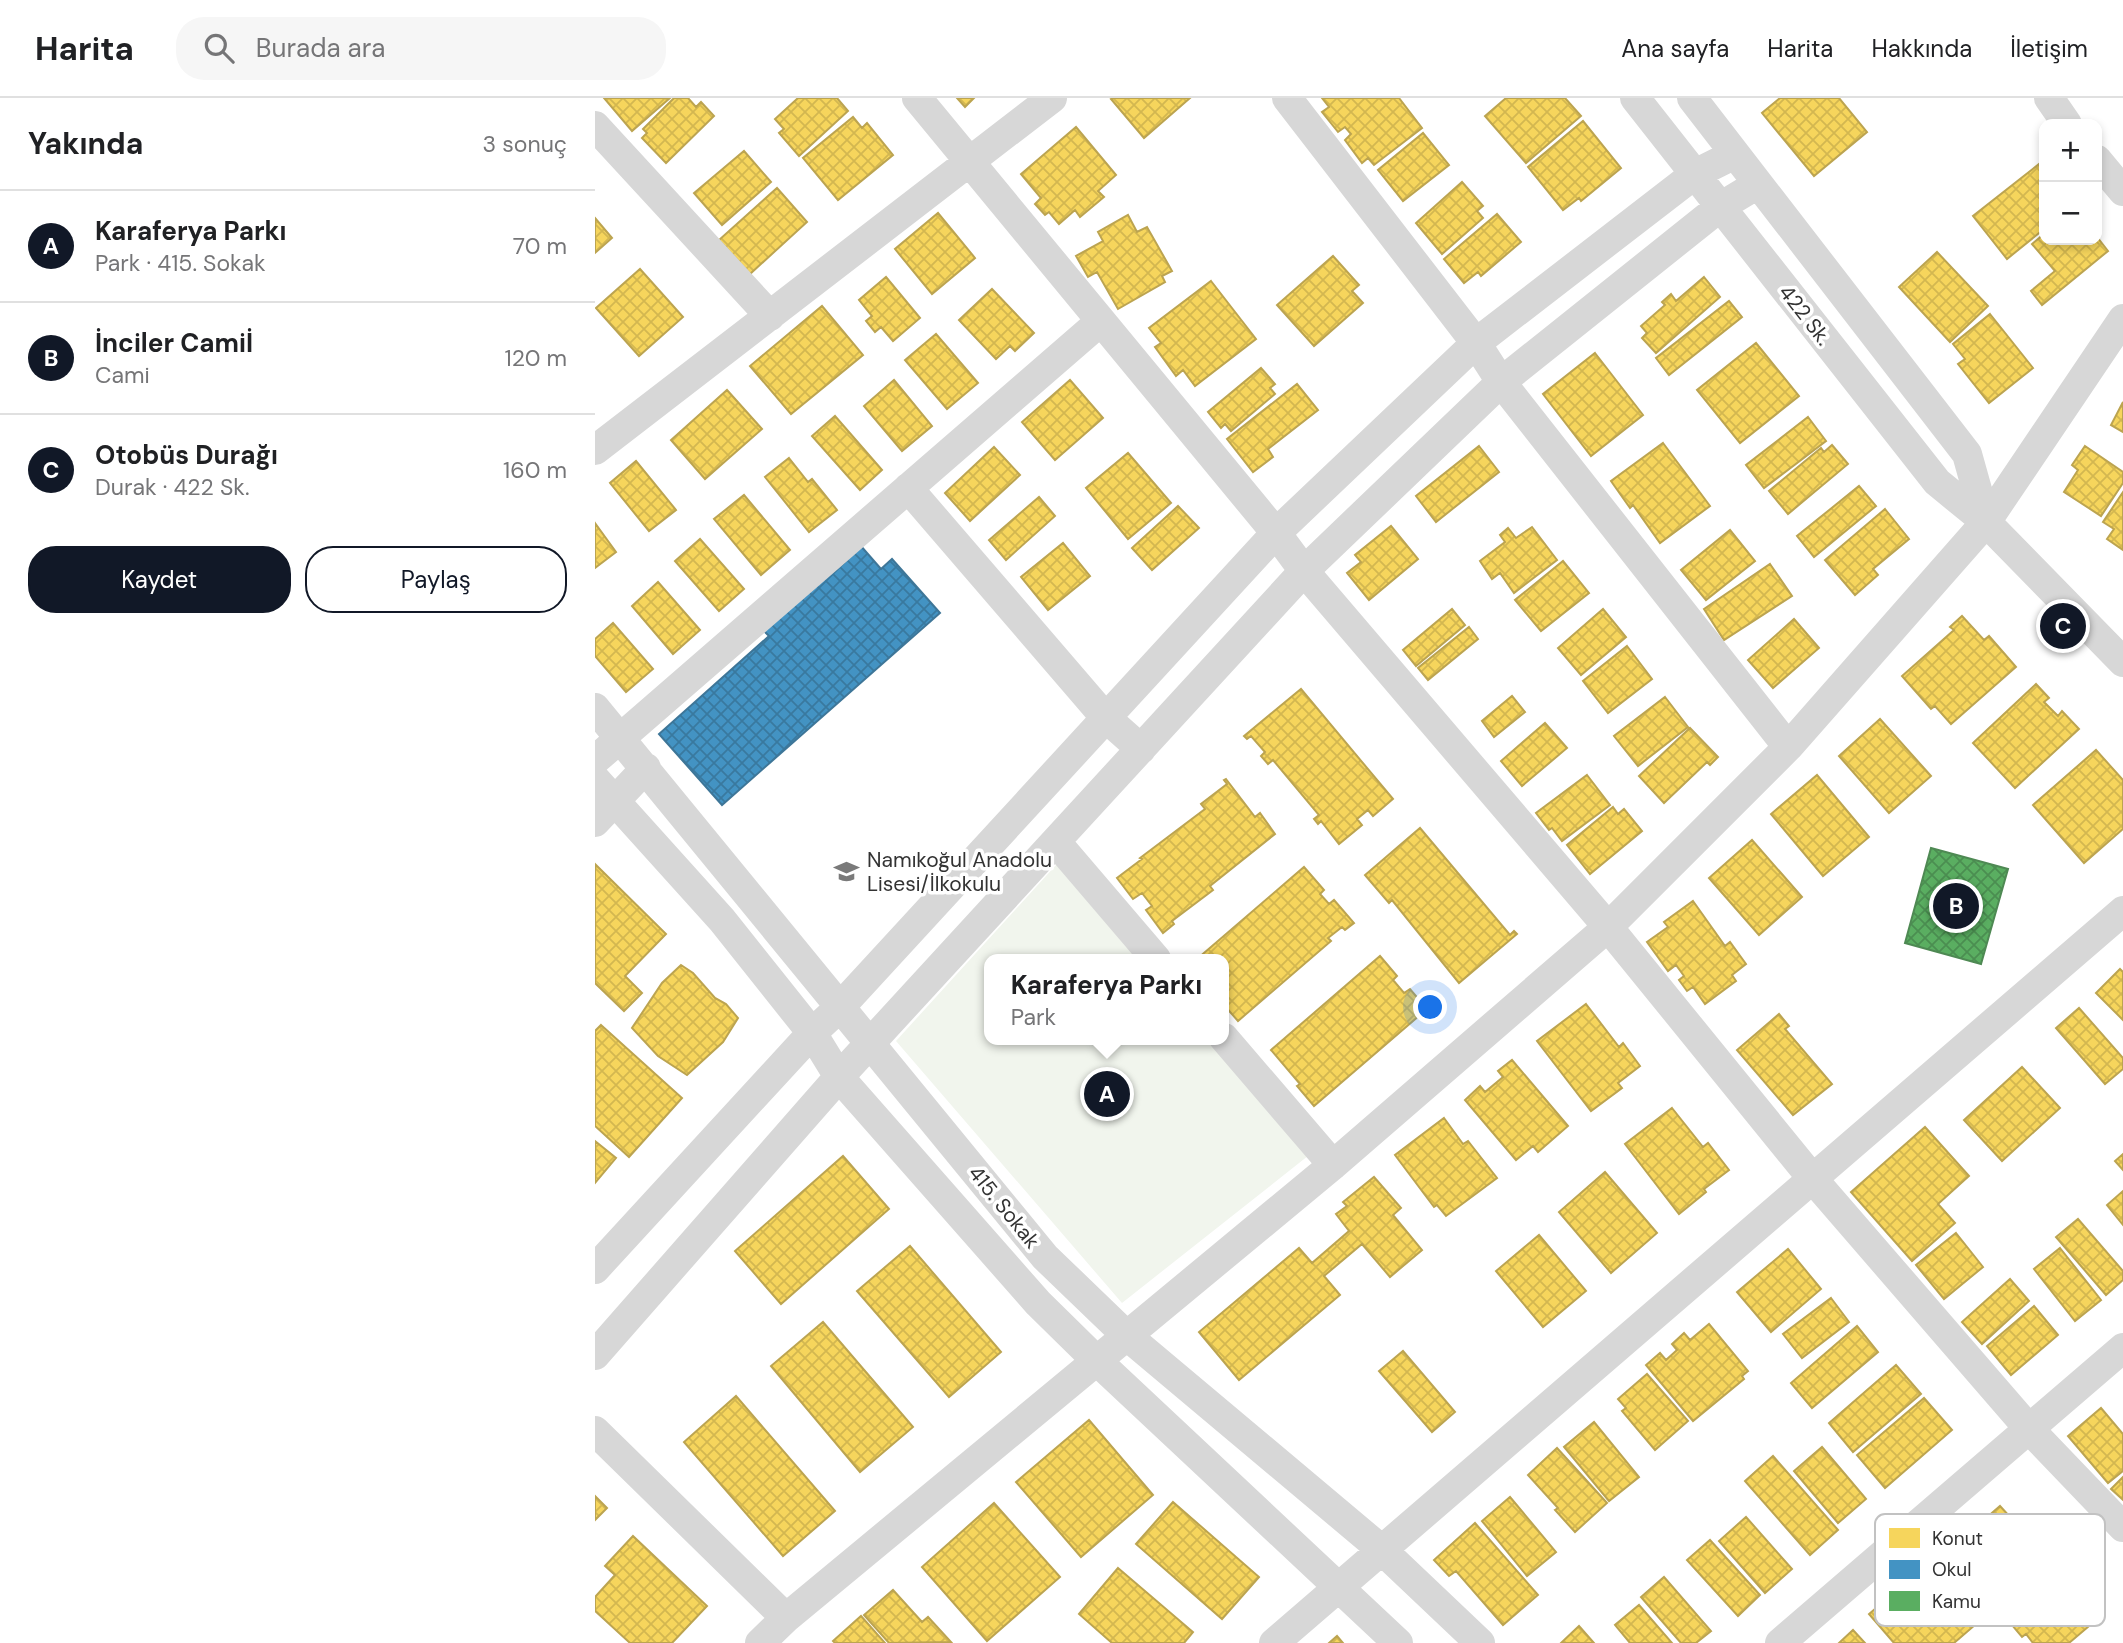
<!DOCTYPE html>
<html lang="tr">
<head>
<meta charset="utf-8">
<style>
	body { margin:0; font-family:"DM Sans",sans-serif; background:#f6f6f6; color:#202124 }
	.controls { position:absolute; right:21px; top:21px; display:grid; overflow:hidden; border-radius:14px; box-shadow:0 4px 10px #0003 }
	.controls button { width:63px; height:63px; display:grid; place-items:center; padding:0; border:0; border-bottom:2px solid #e0e0e0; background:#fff; color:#202124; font:35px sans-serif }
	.you { position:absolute; left:836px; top:910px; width:24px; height:24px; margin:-18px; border:5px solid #fff; border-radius:50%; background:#1a73e8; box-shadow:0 0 0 10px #1a73e833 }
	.badge { display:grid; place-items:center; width:46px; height:46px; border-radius:50%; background:#111827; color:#fff; font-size:23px; font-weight:700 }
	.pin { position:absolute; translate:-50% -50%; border:4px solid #fff; box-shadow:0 2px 7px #0006 }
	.popup { position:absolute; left:389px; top:856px; width:245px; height:91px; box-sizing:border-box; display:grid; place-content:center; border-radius:14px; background:#fff; filter:drop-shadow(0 2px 5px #0005); font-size:23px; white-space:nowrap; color:#757577 }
	.popup b { font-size:26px; color:#202124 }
	.popup::after { content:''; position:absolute; left:50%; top:100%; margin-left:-14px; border:14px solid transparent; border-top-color:#fff }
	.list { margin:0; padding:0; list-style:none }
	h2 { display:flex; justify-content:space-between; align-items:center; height:91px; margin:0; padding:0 28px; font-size:30px }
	h2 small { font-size:23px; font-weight:400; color:#757577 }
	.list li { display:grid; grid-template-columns:46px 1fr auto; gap:21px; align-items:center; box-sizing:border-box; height:112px; padding:0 28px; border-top:2px solid #e0e0e0 }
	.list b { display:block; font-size:26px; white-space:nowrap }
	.list p { margin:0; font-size:23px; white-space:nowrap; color:#757577 }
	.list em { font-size:23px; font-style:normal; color:#757577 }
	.actions { display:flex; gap:14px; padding:21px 28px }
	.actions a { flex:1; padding:16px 0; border:2px solid #111827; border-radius:28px; text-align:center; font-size:24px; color:#111827 }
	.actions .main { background:#111827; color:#fff }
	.icon { flex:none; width:38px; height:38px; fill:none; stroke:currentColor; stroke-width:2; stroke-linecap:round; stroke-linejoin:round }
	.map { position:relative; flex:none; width:1528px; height:1545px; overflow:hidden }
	header { display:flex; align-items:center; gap:42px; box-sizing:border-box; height:98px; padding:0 35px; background:#fff; border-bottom:2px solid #e0e0e0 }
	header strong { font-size:33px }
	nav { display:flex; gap:38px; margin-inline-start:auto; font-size:24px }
	.search { width:490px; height:63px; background:#f6f6f6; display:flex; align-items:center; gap:18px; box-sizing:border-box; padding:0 24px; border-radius:28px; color:#757577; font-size:26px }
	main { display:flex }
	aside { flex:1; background:#fff }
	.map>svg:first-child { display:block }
</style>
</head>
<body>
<header>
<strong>Harita</strong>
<div class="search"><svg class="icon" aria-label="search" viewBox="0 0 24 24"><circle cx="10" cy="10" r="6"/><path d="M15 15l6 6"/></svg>Burada ara</div>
<nav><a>Ana sayfa</a><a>Harita</a><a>Hakkında</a><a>İletişim</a></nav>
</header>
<main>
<aside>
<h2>Yakında<small>3 sonuç</small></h2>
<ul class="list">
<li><span class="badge">A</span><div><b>Karaferya Parkı</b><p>Park · 415. Sokak</p></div><em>70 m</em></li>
<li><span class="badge">B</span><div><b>İnciler Camiİ</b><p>Cami</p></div><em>120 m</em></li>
<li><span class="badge">C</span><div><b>Otobüs Durağı</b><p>Durak · 422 Sk.</p></div><em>160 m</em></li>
</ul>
<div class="actions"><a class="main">Kaydet</a><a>Paylaş</a></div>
</aside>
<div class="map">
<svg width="1528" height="1545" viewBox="0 0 1528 1545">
	<defs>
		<pattern id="homes-cross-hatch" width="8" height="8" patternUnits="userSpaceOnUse" patternTransform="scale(1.75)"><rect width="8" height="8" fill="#f6d55c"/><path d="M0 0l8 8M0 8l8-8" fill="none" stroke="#d3b750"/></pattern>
		<pattern id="schools-cross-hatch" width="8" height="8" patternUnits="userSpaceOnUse" patternTransform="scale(1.75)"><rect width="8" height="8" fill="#4393c3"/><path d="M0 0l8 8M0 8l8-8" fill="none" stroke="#39799f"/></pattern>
		<pattern id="public-cross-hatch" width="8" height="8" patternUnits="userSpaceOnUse" patternTransform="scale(1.75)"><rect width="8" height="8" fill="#5aae61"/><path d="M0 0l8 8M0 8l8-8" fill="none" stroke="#4b8e51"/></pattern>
	</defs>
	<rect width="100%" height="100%" fill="#fff"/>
	<path fill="#f1f5ed" d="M 471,756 L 561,861 L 395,861 L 395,942 L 629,942 L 723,1050 L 527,1205 L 301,943 Z"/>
	<path fill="url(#homes-cross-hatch)" stroke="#bca450" stroke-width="2" d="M 9,0 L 75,0 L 37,33 Z
		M 79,0 L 93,0 L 101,9 L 106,4 L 119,18 L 71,65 L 47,40 L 52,35 L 48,31 Z
		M 203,0 L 242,0 L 253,13 L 204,58 L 184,35 L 189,31 L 180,21 Z
		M 362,0 L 379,0 L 370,9 Z
		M 518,0 L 595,0 L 549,40 L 516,1 Z
		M 727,0 L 804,0 L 827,30 L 779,67 L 773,60 L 767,65 L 750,42 L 756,36 L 750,29 L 743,34 L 727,14 L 734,9 Z
		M 911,0 L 970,0 L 986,18 L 931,65 L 890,18 Z
		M 1185,0 L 1244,0 L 1272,34 L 1219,78 L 1167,15 Z
		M 258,19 L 267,30 L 272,25 L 298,57 L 243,102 L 208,60 Z
		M 988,23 L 1026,70 L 986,103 L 984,100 L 968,112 L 933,69 Z
		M 481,29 L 521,77 L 503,93 L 509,99 L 485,119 L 480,112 L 464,126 L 454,114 L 450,117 L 440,106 L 446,100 L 426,76 Z
		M 828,35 L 854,67 L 808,103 L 783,72 Z
		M 149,53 L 176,84 L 127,127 L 99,95 Z
		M 1444,66 L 1449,73 L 1449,131 L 1412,161 L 1378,118 Z
		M 867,84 L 888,108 L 882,113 L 888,120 L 847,156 L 821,125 Z
		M 182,90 L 212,124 L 155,176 L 124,142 Z
		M 343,115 L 380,160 L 337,196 L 300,151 Z
		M 902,116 L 926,144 L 886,178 L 883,174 L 869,185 L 849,161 Z
		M 533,117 L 542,134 L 552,129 L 577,173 L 567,178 L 570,184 L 523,211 L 502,174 L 493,179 L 481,158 L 508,143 L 503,134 Z
		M 0,120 L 17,140 L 0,155 Z
		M 1449,136 L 1449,142 L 1502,142 L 1502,139 L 1513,153 L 1447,207 L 1436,193 L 1460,173 L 1437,146 Z
		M 1342,154 L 1393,208 L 1355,244 L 1304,189 Z
		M 738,158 L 764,187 L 757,193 L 768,205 L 719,248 L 682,207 Z
		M 45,171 L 88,219 L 44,258 L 1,210 Z
		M 291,179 L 325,220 L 298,243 L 286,229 L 280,234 L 271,223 L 277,218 L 264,202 Z
		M 1109,179 L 1125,199 L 1061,255 L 1047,240 L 1052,235 L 1046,228 L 1070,207 L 1067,204 L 1076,196 L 1081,203 Z
		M 616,183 L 661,241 L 600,288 L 588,272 L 581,278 L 560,249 L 566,245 L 554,230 Z
		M 397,191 L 439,235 L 420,253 L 415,248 L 401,261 L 364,222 Z
		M 1134,203 L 1147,219 L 1074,277 L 1061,260 Z
		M 227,208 L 268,257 L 196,316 L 155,268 Z
		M 1395,216 L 1438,270 L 1394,305 L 1363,266 L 1370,261 L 1358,246 Z
		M 341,236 L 383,285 L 352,311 L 310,262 Z
		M 1161,245 L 1204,298 L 1145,345 L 1102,292 Z
		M 1000,255 L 1048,317 L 996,358 L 948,296 Z
		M 666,270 L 680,286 L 675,290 L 680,296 L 636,333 L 630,326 L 626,330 L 613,314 Z
		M 299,282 L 337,328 L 307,353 L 269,308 Z
		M 475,282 L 508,320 L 460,362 L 427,324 Z
		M 702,286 L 723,312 L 673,351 L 678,359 L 658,374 L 632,341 Z
		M 132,292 L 167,331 L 110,381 L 76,342 Z
		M 1528,304 L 1528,334 L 1516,327 Z
		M 240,318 L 287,372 L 265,392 L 217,338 Z
		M 1213,319 L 1231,343 L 1169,390 L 1151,367 Z
		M 1068,345 L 1115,408 L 1065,445 L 1038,407 L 1035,410 L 1016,383 Z
		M 1237,347 L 1253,366 L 1193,416 L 1174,393 L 1226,350 L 1229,354 Z
		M 884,348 L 904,374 L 841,424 L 821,398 Z
		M 1490,348 L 1528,374 L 1528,385 L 1506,418 L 1469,394 L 1483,372 L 1477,367 Z
		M 399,349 L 425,377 L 375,423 L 350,395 Z
		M 533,355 L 576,405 L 533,441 L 491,390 Z
		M 194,360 L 213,384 L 217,381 L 242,412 L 214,434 L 170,379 Z
		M 41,363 L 81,412 L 54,433 L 15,385 Z
		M 1264,388 L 1281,408 L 1219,459 L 1202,438 Z
		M 1528,394 L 1528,452 L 1512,441 L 1519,431 L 1508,424 Z
		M 149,397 L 195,452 L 166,477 L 119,421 Z
		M 444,399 L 460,418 L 411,462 L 394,442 Z
		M 583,408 L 604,430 L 557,472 L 537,450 Z
		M 1290,411 L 1314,441 L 1278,471 L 1283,477 L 1260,497 L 1230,462 Z
		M 0,425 L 21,454 L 0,470 Z
		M 796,428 L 823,461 L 774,502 L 752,475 L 766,464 L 760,457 Z
		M 937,429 L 962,462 L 919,495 L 905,475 L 897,481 L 885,463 L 910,444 L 905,437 L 913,430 L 921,440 Z
		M 1135,432 L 1160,463 L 1111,502 L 1086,472 Z
		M 105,441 L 149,491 L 124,513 L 80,463 Z
		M 468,445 L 495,478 L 453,512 L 426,479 Z
		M 968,463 L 994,495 L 946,533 L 920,502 Z
		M 1175,466 L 1197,498 L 1129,542 L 1109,511 Z
		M 63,484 L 105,532 L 78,556 L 37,508 Z
		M 857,511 L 870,527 L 821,568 L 808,552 Z
		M 1008,511 L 1031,539 L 986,577 L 963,550 Z
		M 1367,518 L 1389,542 L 1394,538 L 1421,569 L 1356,626 L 1340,608 L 1336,611 L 1307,578 L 1359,532 L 1355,529 Z
		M 1199,521 L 1224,550 L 1178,590 L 1153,562 Z
		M 18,525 L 58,571 L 31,594 L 0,558 L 0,541 Z
		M 874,529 L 883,541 L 833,582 L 823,570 Z
		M 1032,548 L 1057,581 L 1013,615 L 988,583 Z
		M 1441,586 L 1454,600 L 1449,604 L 1463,618 L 1467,613 L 1484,631 L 1420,690 L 1378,645 Z
		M 706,591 L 798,701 L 778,718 L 773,712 L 762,721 L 767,727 L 744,746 L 726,723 L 723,726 L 719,721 L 724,717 L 678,662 L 673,666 L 666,658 L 670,654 L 656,638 L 652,641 L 649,638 Z
		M 917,598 L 930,614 L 899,639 L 887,623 Z
		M 1070,599 L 1093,629 L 1043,668 L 1019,638 Z
		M 1285,621 L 1336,678 L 1294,715 L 1244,658 Z
		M 950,625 L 972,650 L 927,688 L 906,663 Z
		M 1095,630 L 1123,659 L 1115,667 L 1112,664 L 1069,705 L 1044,678 Z
		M 1501,652 L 1528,682 L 1528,731 L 1489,765 L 1438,707 Z
		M 992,677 L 1015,707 L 967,743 L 957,730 L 954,732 L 941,715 Z
		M 1222,677 L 1274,739 L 1228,778 L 1176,716 Z
		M 631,681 L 660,719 L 665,715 L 680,736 L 615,788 L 618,792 L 577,823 L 579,826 L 568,835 L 551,812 L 557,808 L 547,795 L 538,801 L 522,780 L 547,761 L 545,760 L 610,711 L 606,706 L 632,686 L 629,682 Z
		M 1018,709 L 1023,716 L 1029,711 L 1047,733 L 995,776 L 972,747 Z
		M 825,730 L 915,837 L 919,833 L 922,836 L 864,885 L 797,802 L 794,805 L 770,777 Z
		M 1157,742 L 1207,799 L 1164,837 L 1114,780 Z
		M 0,766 L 71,836 L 30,878 L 47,895 L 29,913 L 0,885 Z
		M 709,769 L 729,792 L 725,796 L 734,806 L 739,802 L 759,825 L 750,832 L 747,829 L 733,840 L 736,843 L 643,923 L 629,907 L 629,900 L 632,897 L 629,893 L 629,861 L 602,861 Z
		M 1098,803 L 1130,848 L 1135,844 L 1151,866 L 1137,877 L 1141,883 L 1110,906 L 1098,889 L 1092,893 L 1084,882 L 1089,878 L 1081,867 L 1073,873 L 1052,844 L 1073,829 L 1069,824 Z
		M 785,858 L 802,878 L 798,882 L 809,895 L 815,891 L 832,911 L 719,1008 L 702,988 L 705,986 L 676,952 Z
		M 86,867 L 98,875 L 120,900 L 131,906 L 143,920 L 128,944 L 92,977 L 63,958 L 37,930 L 67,885 Z
		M 1525,871 L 1528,874 L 1528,922 L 1501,895 Z
		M 991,906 L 1024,949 L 1028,945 L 1045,968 L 1023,985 L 1027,990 L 996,1013 L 942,943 Z
		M 1484,910 L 1528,960 L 1528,971 L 1510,986 L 1461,930 Z
		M 1184,916 L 1194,928 L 1190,931 L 1237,986 L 1198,1017 L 1142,952 Z
		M 6,927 L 87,1000 L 34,1059 L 0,1028 L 0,933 Z
		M 917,962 L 973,1028 L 943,1054 L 938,1048 L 921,1062 L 870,1002 L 885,988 L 890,994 L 908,979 L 903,973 Z
		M 1427,969 L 1465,1010 L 1407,1063 L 1369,1022 Z
		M 1077,1010 L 1108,1049 L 1113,1045 L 1134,1072 L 1109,1091 L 1111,1094 L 1084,1116 L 1030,1046 Z
		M 849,1020 L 868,1046 L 873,1043 L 902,1080 L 851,1118 L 842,1107 L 839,1109 L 800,1057 Z
		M 1330,1029 L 1374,1078 L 1343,1106 L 1360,1125 L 1317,1163 L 1256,1094 Z
		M 0,1043 L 21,1060 L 0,1085 Z
		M 1528,1056 L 1528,1072 L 1520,1063 Z
		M 248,1058 L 294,1111 L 186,1206 L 140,1153 Z
		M 1010,1074 L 1062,1135 L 1016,1175 L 964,1114 Z
		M 779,1079 L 806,1110 L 798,1117 L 827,1152 L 795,1179 L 767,1146 L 729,1178 L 745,1197 L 644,1282 L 604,1234 L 704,1150 L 717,1165 L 754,1133 L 741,1116 L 752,1108 L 748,1104 Z
		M 1528,1093 L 1528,1127 L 1512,1107 Z
		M 1483,1121 L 1528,1173 L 1528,1182 L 1511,1197 L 1461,1139 Z
		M 1361,1135 L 1388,1169 L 1349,1201 L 1321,1167 Z
		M 944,1137 L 991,1193 L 948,1229 L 901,1173 Z
		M 315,1148 L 406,1254 L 354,1299 L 262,1193 Z
		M 1465,1150 L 1506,1202 L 1480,1223 L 1439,1171 Z
		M 1193,1151 L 1226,1191 L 1176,1234 L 1142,1194 Z
		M 1415,1181 L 1434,1203 L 1387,1246 L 1367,1224 Z
		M 1236,1200 L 1254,1224 L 1207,1260 L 1188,1236 Z
		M 1439,1208 L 1463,1237 L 1416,1277 L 1392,1248 Z
		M 228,1224 L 318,1329 L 265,1374 L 176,1268 Z
		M 1114,1226 L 1153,1273 L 1147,1278 L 1149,1281 L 1098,1323 L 1051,1267 L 1065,1255 L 1071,1262 L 1082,1252 L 1077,1246 L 1089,1235 L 1095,1242 Z
		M 1262,1228 L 1283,1254 L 1217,1310 L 1196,1285 Z
		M 808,1253 L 860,1314 L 837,1334 L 784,1273 Z
		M 1301,1267 L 1326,1296 L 1258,1354 L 1234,1325 Z
		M 1052,1276 L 1093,1323 L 1060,1352 L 1027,1313 L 1031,1310 L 1023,1301 Z
		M 141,1298 L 240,1413 L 188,1458 L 89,1344 Z
		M 1329,1300 L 1357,1332 L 1290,1390 L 1262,1357 Z
		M 1506,1310 L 1528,1336 L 1528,1373 L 1513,1385 L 1473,1338 Z
		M 494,1322 L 558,1397 L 486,1459 L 421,1384 Z
		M 999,1324 L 1044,1379 L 1014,1403 L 969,1349 Z
		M 1227,1349 L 1271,1401 L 1243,1425 L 1199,1373 Z
		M 962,1350 L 1012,1405 L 980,1434 L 960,1412 L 963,1410 L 933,1377 Z
		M 1178,1358 L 1243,1432 L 1215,1457 L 1150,1383 Z
		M 1528,1379 L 1528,1402 L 1516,1391 Z
		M 0,1398 L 12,1410 L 0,1422 Z
		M 915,1399 L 961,1454 L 932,1478 L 887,1423 Z
		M 578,1404 L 664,1479 L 627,1521 L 541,1446 Z
		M 399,1405 L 465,1479 L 392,1543 L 327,1469 Z
		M 1405,1408 L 1426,1431 L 1374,1477 L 1353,1452 L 1371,1437 L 1367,1432 L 1378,1422 L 1382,1428 Z
		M 1151,1419 L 1197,1471 L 1170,1495 L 1124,1443 Z
		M 880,1425 L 943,1497 L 908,1527 L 861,1473 L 854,1478 L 839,1462 Z
		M 38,1438 L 112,1508 L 77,1545 L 35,1545 L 0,1513 L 0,1499 L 20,1477 L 10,1468 Z
		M 1115,1442 L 1165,1497 L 1143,1518 L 1092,1462 Z
		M 1453,1463 L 1463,1475 L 1467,1472 L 1500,1512 L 1487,1522 L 1493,1529 L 1474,1545 L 1438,1545 L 1431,1536 L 1427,1539 L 1400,1507 Z
		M 523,1470 L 598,1534 L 589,1545 L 517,1545 L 484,1516 Z
		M 1325,1472 L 1349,1500 L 1354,1496 L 1380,1527 L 1359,1545 L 1299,1545 L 1274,1516 Z
		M 1069,1479 L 1116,1533 L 1101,1545 L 1086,1545 L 1046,1499 Z
		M 298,1492 L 327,1524 L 333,1519 L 356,1544 L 294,1545 L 269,1517 Z
		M 1044,1507 L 1077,1545 L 1035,1545 L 1020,1527 Z
		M 266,1518 L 290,1545 L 240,1545 L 238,1543 Z
		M 984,1528 L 999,1545 L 966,1545 Z
		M 1258,1532 L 1270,1545 L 1244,1545 Z
		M 742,1538 L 748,1545 L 734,1545 Z"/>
	<path fill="url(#schools-cross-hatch)" stroke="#3e7698" stroke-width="2" d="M 265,447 L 286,471 L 297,461 L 345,515 L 127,707 L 64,636 L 174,538 L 168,532 Z"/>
	<path fill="url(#public-cross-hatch)" stroke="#4e8953" stroke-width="2" d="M 1336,750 L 1413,771 L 1386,866 L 1310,845 Z"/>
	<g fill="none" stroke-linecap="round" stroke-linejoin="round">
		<path stroke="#d7d7d7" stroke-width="30" d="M 322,0 L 681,435 L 709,473 L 1013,829 L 1217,1080 L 1435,1332 L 1528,1429
			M 692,0 L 881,245 L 906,284 L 1193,649
			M 1040,0 L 1342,384 L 1391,424 L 1528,564
			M 1097,0 L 1372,356 L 1391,424
			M 1454,0 L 1472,26
			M 0,28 L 175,218
			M 1502,62 L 1528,93
			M 0,352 L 457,0
			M 313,390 L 510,619 L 546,651
			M 0,610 L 450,1159 L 531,1237 L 787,1452 L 885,1545
			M 0,662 L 506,223
			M 0,681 L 127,822 L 217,935 L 244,979 L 443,1205 L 501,1262 L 803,1545
			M 0,724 L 51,670
			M 461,744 L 561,861
			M 629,940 L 738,1067
			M 0,1171 L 217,935 L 246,908 L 681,435 L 881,245 L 1100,76 L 1140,56
			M 0,1257 L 244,979 L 709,473 L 906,284 L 1125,109 L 1163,86
			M 0,1333 L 191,1520
			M 165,1545 L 191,1520 L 738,1067 L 1013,829 L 1193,649 L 1391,424 L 1528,221
			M 679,1545 L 1528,813
			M 1185,1545 L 1528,1250"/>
	</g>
	<defs>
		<symbol id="school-bare" viewBox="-9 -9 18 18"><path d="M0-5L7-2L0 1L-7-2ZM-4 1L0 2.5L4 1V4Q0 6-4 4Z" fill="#7a7a7a" stroke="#fff" stroke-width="2.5" paint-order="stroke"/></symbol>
	</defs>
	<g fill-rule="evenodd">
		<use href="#school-bare" x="234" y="756" width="35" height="35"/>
	</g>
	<g text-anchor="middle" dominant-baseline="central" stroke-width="7" stroke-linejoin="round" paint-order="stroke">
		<g font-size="21" fill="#333" stroke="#fff">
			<text transform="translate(1210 217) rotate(52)">422 Sk.</text>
			<text transform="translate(409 1109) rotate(51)">415. Sokak</text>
		</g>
		<g font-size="21" fill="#333" stroke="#fff" text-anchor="start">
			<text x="272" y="762">Namıkoğul Anadolu<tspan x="272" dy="24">Lisesi/İlkokulu</tspan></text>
		</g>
	</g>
	<rect x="1280" y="1416" width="230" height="112" rx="10" fill="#fff" stroke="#c2c2c2" stroke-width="2"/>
	<rect x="1294" y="1430" width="31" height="20" fill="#f6d55c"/>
	<rect x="1294" y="1462" width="31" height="19" fill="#4393c3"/>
	<rect x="1294" y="1493" width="31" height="20" fill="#5aae61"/>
	<g font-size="19" fill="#333">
		<text x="1337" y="1447">Konut</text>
		<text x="1337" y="1478">Okul</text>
		<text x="1337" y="1510">Kamu</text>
	</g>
</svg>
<div class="controls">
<button>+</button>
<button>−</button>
</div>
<div class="you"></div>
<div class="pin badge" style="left:512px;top:996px">A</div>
<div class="popup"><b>Karaferya Parkı</b>Park</div>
<div class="pin badge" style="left:1361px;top:808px">B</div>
<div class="pin badge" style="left:1468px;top:528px">C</div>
</div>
</main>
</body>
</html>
